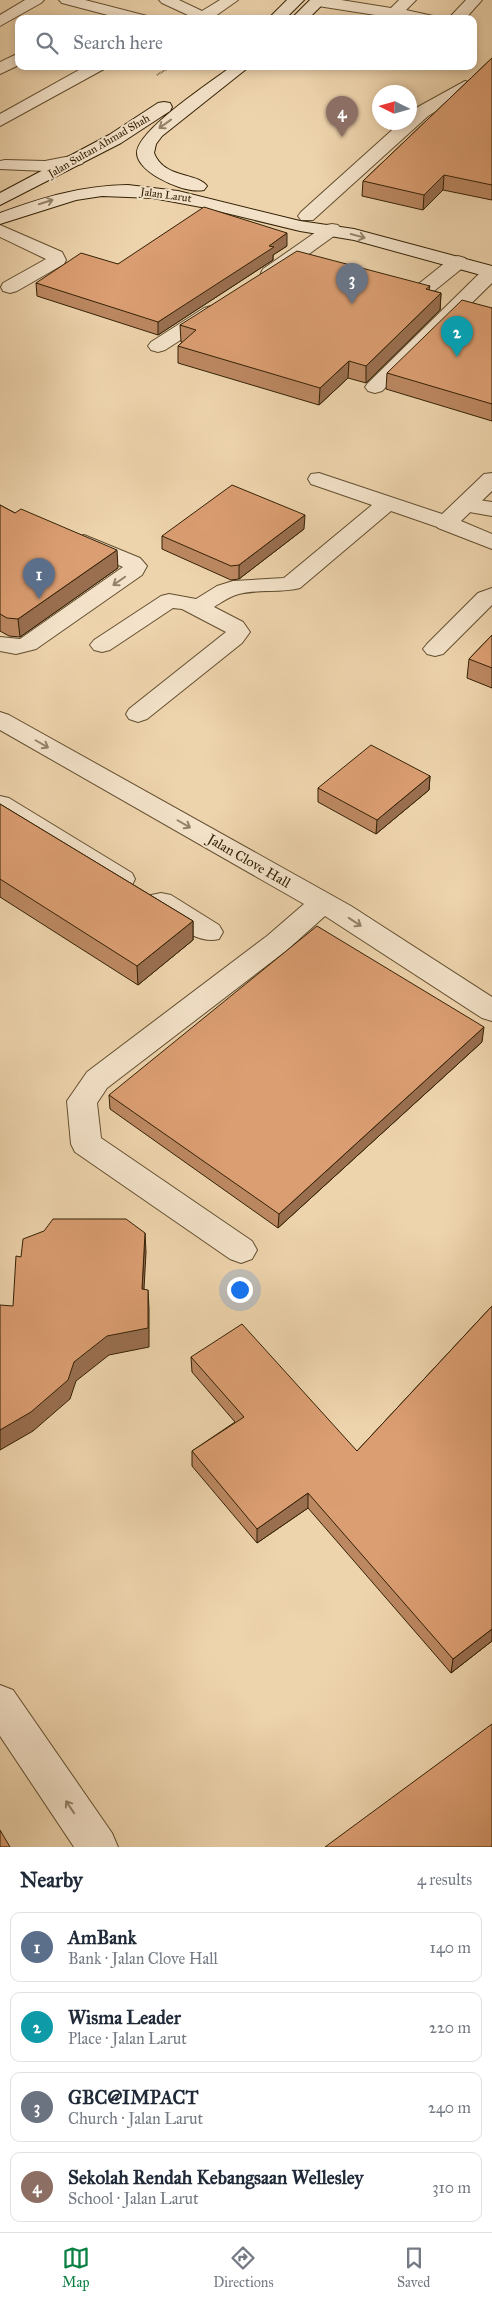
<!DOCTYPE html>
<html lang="en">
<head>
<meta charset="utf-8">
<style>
	body { margin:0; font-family:"IM FELL Great Primer",serif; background:#f2f2f3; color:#1f2937 }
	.compass { position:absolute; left:372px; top:85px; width:45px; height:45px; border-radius:50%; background:#fff; box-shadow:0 2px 8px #0003; rotate:275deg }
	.you { position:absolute; left:239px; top:1289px; width:18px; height:18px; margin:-12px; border:4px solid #fff; border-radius:50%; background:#1a73e8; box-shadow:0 0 0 8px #1a73e833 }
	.badge { display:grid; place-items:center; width:32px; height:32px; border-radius:50%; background:#0b8043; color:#fff; font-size:16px; font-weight:700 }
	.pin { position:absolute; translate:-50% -41px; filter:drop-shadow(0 1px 2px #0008) }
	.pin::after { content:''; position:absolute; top:26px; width:18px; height:15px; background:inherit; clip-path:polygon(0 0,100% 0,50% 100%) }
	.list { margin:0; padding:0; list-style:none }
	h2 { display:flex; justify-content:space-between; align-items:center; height:65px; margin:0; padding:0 20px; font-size:21px }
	h2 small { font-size:16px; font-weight:400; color:#747a83 }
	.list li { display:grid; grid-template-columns:32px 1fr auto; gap:15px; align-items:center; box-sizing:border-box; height:70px; margin:0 10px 10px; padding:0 10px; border:1px solid #e0e1e3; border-radius:10px }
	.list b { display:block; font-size:19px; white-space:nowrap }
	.list p { margin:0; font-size:16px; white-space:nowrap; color:#747a83 }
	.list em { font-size:16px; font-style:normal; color:#747a83 }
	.icon { flex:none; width:28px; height:28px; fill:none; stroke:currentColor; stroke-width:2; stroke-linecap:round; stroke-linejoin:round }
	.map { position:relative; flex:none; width:492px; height:1847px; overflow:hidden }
	.search { position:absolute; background:#fff; box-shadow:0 2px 8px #0003; left:15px; right:15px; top:15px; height:55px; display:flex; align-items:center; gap:12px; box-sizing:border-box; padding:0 18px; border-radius:10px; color:#747a83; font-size:19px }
	.sheet { height:385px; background:#fff }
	nav { display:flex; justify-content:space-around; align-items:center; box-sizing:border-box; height:70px; border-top:1px solid #e0e1e3; background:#fff; font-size:14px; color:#747a83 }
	nav a { display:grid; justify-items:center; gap:2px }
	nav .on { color:#0b8043 }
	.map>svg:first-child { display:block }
</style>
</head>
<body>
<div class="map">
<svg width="492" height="1847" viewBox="0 0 492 1847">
	<rect width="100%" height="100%" fill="#eed4ad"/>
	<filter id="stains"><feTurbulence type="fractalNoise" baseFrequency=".004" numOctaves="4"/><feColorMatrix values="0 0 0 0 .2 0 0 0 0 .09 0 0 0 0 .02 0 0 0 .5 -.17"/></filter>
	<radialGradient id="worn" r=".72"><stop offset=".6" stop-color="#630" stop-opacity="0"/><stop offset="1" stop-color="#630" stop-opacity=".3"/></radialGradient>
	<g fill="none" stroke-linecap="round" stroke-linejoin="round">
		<defs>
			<path id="lane" d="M 25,0 L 44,0 L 41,3 L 0,26 L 0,15 Z
				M 59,0 L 85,0 L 147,16 L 150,19 L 123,19 L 62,3 Z
				M 159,0 L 179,0 L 202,11 L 220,0 L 238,0 L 214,17 L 216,19 L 188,19 L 190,16 L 162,3 Z
				M 311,0 L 341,0 L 391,8 L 399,0 L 416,0 L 406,10 L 433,16 L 436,19 L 401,19 L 318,6 L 313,4 Z
				M 466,0 L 482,0 L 465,19 L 448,19 Z
				M 19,53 L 19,65 L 0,74 L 0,62 Z
				M 86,66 L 106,66 L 104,69 L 0,126 L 0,114 Z
				M 465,81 L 471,83 L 473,86 L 471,89 L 428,116 L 313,220 L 301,220 L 298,216 L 301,212 L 401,122 L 410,122 L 410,114 L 416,108 Z
				M 76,155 L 82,156 L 85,160 L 82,164 L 45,171 L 0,169 L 0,161 L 5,160 L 45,161 Z
				M 332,224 L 338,225 L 341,229 L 338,233 L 277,277 L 270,279 L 263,277 L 261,273 L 263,269 L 326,225 Z
				M 0,225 L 62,252 L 66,260 L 64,264 L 17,291 L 10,293 L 3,291 L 1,287 L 3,283 L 46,259 L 0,237 Z
				M 458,256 L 465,258 L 467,262 L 465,266 L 429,295 L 415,298 L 388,291 L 386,287 L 388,283 L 395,281 L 416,286 L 451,258 Z
				M 492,266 L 492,283 L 382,391 L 375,393 L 368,391 L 365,387 L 368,383 L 485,268 Z
				M 211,306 L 218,308 L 221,312 L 218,316 L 165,350 L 158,352 L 151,350 L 148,346 L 151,342 L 204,308 Z
				M 319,473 L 454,518 L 457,523 L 454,528 L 446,530 L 391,511 L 300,588 C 280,593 259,589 239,594 C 230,596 222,602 214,607 L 243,622 L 250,632 L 242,643 L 147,719 L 138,722 L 129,719 L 126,714 L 129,709 L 226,632 L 182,609 L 173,608 L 110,650 L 102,652 L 94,650 L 90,645 L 94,640 L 161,596 L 169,594 L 196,599 L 217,586 L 233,581 L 284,578 L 372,505 L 311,484 L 308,479 L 311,474 Z
				M 466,498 L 492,502 L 492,516 L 458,510 L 455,505 L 458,500 Z
				M 84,535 L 140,558 L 147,566 L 142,575 L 36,649 L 16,654 L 0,651 L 0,637 L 20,639 L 123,567 L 76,547 L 73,542 L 76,537 Z
				M 492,588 L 492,605 L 443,654 L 435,656 L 427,654 L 423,649 L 427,644 L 478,593 Z
				M 0,796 L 9,798 L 132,873 L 135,879 L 132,885 L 122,888 L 112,885 L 0,816 Z
				M 161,893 L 171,895 L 219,925 L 223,932 L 219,939 C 196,945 170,921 151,909 L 147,902 L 151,895 Z"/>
			<path id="street" d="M 492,473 L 492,491 L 461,521 L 492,534 L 492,549 L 438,528 L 435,523 L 438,518 L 484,474 Z
				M 0,712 L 9,715 L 351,906 L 492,997 L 492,1021 L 482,1018 L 325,916 L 287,950 L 107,1088 L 97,1103 L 101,1138 L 252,1241 L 257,1250 L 252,1259 L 241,1263 L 230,1259 L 75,1152 L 71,1144 L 67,1101 L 87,1072 L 267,936 L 304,904 L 0,730 Z
				M 0,1685 L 13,1690 L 112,1833 L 118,1847 L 74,1847 L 0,1736 Z"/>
			<path id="secondary" d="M 287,0 L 304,0 L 285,19 L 268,19 Z
				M 310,0 L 327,0 L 308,19 L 291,19 Z
				M 232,66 L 250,66 L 162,136 L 156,144 L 154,153 C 164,179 197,172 207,186 L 204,190 C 190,193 169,184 157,177 C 149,172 138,164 137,154 C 135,131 213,81 232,66 Z
				M 164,102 L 170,103 L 172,107 L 170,111 L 121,143 L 0,205 L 0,193 L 109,135 L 158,103 Z
				M 128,185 L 178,191 L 300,221 L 354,229 L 492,266 L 492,278 L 354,240 L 300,231 L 201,207 L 153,198 L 102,196 L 76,200 L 0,224 L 0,213 C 44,197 80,186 128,185 Z"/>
		</defs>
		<use href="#lane" stroke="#624e2f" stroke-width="2"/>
		<use href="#street" stroke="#624e2f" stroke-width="2"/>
		<use href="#secondary" stroke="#332105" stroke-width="2"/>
		<path stroke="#332105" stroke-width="2" stroke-dasharray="0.5 1" stroke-linecap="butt" d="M 157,75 L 172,66"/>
		<use href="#lane" fill="#f4e3ca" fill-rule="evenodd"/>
		<use href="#street" fill="#f4e3ca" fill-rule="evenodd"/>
		<use href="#secondary" fill="#f4e3ca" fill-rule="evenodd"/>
	</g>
	<path fill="#bc8862" stroke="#332105" d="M 492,58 L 492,200 L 443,190 L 423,210 L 362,196 L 363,181 Z
		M 287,246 L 273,255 L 273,260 L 158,335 L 37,296 L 36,283 L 118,264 Z
		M 430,286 L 429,290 L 441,293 L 440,310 L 366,383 L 348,378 L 319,405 L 178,363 L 178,346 L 182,342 L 181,342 L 180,325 Z
		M 492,308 L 492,421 L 386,389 L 387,373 Z
		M 0,505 L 118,568 L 20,637 L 9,636 L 0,631 Z
		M 304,529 L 239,579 L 231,580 L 162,549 L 162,536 Z
		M 492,635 L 492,688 L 467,678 L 469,659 Z
		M 430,776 L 429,790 L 376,834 L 318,802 L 318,788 Z
		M 0,804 L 193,921 L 193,940 L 138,985 L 0,897 Z
		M 482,1042 L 278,1228 L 110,1109 L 109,1095 Z
		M 492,1306 L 492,1641 L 451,1673 L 308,1508 L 257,1543 L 192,1466 L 192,1451 L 235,1422 L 192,1372 L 191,1357 L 357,1451 Z"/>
	<path fill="#996f50" stroke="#332105" d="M 444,175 L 443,190 L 423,210 L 424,195 Z
		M 287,233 L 287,246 L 273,255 L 273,260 L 158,335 L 158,322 Z
		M 441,293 L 440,310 L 366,383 L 366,366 Z
		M 349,361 L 348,378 L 319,405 L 320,388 Z
		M 305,515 L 304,529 L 239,579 L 239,565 Z
		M 117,550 L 118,568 L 20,637 L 18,619 Z
		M 430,776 L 429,790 L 376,834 L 377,820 Z
		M 193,921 L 193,940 L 138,985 L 137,966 Z
		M 484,1027 L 482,1042 L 278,1228 L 279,1214 Z
		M 145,1233 L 146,1252 L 143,1308 L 142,1289 Z
		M 148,1290 L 149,1309 L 149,1347 L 109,1355 L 76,1381 L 70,1399 L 33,1431 L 0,1450 L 0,1430 L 74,1362 Z
		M 308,1493 L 308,1508 L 257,1543 L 257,1529 Z
		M 492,1629 L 492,1641 L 451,1673 L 453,1659 Z"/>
	<path fill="#db9e72" stroke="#332105" d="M 492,58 L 492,185 L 444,175 L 424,195 L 363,181 Z
		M 204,207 L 287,233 L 269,246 L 274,247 L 158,322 L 36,283 L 81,253 L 118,264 Z
		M 297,251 L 430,286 L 426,289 L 441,293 L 366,366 L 349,361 L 320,388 L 178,346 L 196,330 L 180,325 Z
		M 462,300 L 492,308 L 492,404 L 387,373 Z
		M 232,485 L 305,515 L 239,565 L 231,566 L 162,536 Z
		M 0,505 L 15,513 L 21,509 L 117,550 L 18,619 L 7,618 L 0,614 Z
		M 492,635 L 492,668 L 469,659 Z
		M 371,745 L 430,776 L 377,820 L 318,788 Z
		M 0,804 L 193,921 L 137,966 L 0,879 Z
		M 317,926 L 484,1027 L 279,1214 L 109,1095 Z
		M 53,1219 L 126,1219 L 145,1233 L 142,1289 L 148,1290 L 148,1328 L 107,1336 L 74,1362 L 68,1380 L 31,1412 L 0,1430 L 0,1305 L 13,1306 L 16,1256 L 21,1257 L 23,1239 L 44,1231 Z
		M 492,1306 L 492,1629 L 453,1659 L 308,1493 L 257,1529 L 192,1451 L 244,1417 L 191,1357 L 242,1324 L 357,1451 Z
		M 492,1724 L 492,1847 L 325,1847 Z
		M 0,1830 L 10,1847 L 0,1847 Z"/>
	<defs><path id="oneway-shaft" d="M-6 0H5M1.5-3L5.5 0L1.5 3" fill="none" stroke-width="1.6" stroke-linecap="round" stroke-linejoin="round" transform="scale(1.25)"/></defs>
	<g stroke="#948268">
		<use href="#oneway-shaft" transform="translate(165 124) rotate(144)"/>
		<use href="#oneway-shaft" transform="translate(46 202) rotate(-18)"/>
		<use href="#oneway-shaft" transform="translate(358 236) rotate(15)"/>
		<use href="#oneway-shaft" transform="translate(119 581) rotate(145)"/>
		<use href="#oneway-shaft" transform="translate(42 744) rotate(30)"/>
		<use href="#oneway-shaft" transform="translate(184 824) rotate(30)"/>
		<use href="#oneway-shaft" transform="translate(355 922) rotate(33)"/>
		<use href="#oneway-shaft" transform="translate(70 1807) rotate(-124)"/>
	</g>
	<g text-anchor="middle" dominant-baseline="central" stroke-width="4" stroke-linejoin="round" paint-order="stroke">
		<g font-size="11" fill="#332105" stroke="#f4e3ca">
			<text transform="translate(99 146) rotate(-30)">Jalan Sultan Ahmad Shah</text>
			<text transform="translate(166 195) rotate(8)">Jalan Larut</text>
		</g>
		<g font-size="14" fill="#332105" stroke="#f4e3ca">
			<text transform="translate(249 861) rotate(30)">Jalan Clove Hall</text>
		</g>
	</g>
	<rect width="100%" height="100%" filter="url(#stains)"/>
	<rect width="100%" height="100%" fill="url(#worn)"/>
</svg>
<svg class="compass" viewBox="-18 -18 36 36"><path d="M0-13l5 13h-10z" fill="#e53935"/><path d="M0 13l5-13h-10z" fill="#747a83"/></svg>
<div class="you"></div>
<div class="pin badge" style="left:39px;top:599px;background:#5c6f8a">1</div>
<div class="pin badge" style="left:457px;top:357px;background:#0f9aa8">2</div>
<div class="pin badge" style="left:352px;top:304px;background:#6b7280">3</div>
<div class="pin badge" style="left:342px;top:137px;background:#8d6e63">4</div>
<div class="search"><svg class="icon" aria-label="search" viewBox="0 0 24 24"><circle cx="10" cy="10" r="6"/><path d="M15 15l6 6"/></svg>Search here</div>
</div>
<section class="sheet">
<h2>Nearby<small>4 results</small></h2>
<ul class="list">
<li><span class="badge" style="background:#5c6f8a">1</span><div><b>AmBank</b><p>Bank · Jalan Clove Hall</p></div><em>140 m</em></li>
<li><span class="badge" style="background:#0f9aa8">2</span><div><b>Wisma Leader</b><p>Place · Jalan Larut</p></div><em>220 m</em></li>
<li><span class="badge" style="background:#6b7280">3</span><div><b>GBC@IMPACT</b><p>Church · Jalan Larut</p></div><em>240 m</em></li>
<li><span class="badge" style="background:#8d6e63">4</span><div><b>Sekolah Rendah Kebangsaan Wellesley</b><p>School · Jalan Larut</p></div><em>310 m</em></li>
</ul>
</section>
<nav>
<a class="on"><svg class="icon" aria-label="map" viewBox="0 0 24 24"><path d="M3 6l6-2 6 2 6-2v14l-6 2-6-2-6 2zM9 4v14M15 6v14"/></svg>Map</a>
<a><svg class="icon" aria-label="directions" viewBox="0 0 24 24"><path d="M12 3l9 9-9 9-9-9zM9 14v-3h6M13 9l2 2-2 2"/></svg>Directions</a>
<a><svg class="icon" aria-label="saved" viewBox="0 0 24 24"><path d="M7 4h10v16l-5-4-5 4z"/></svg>Saved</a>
</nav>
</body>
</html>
